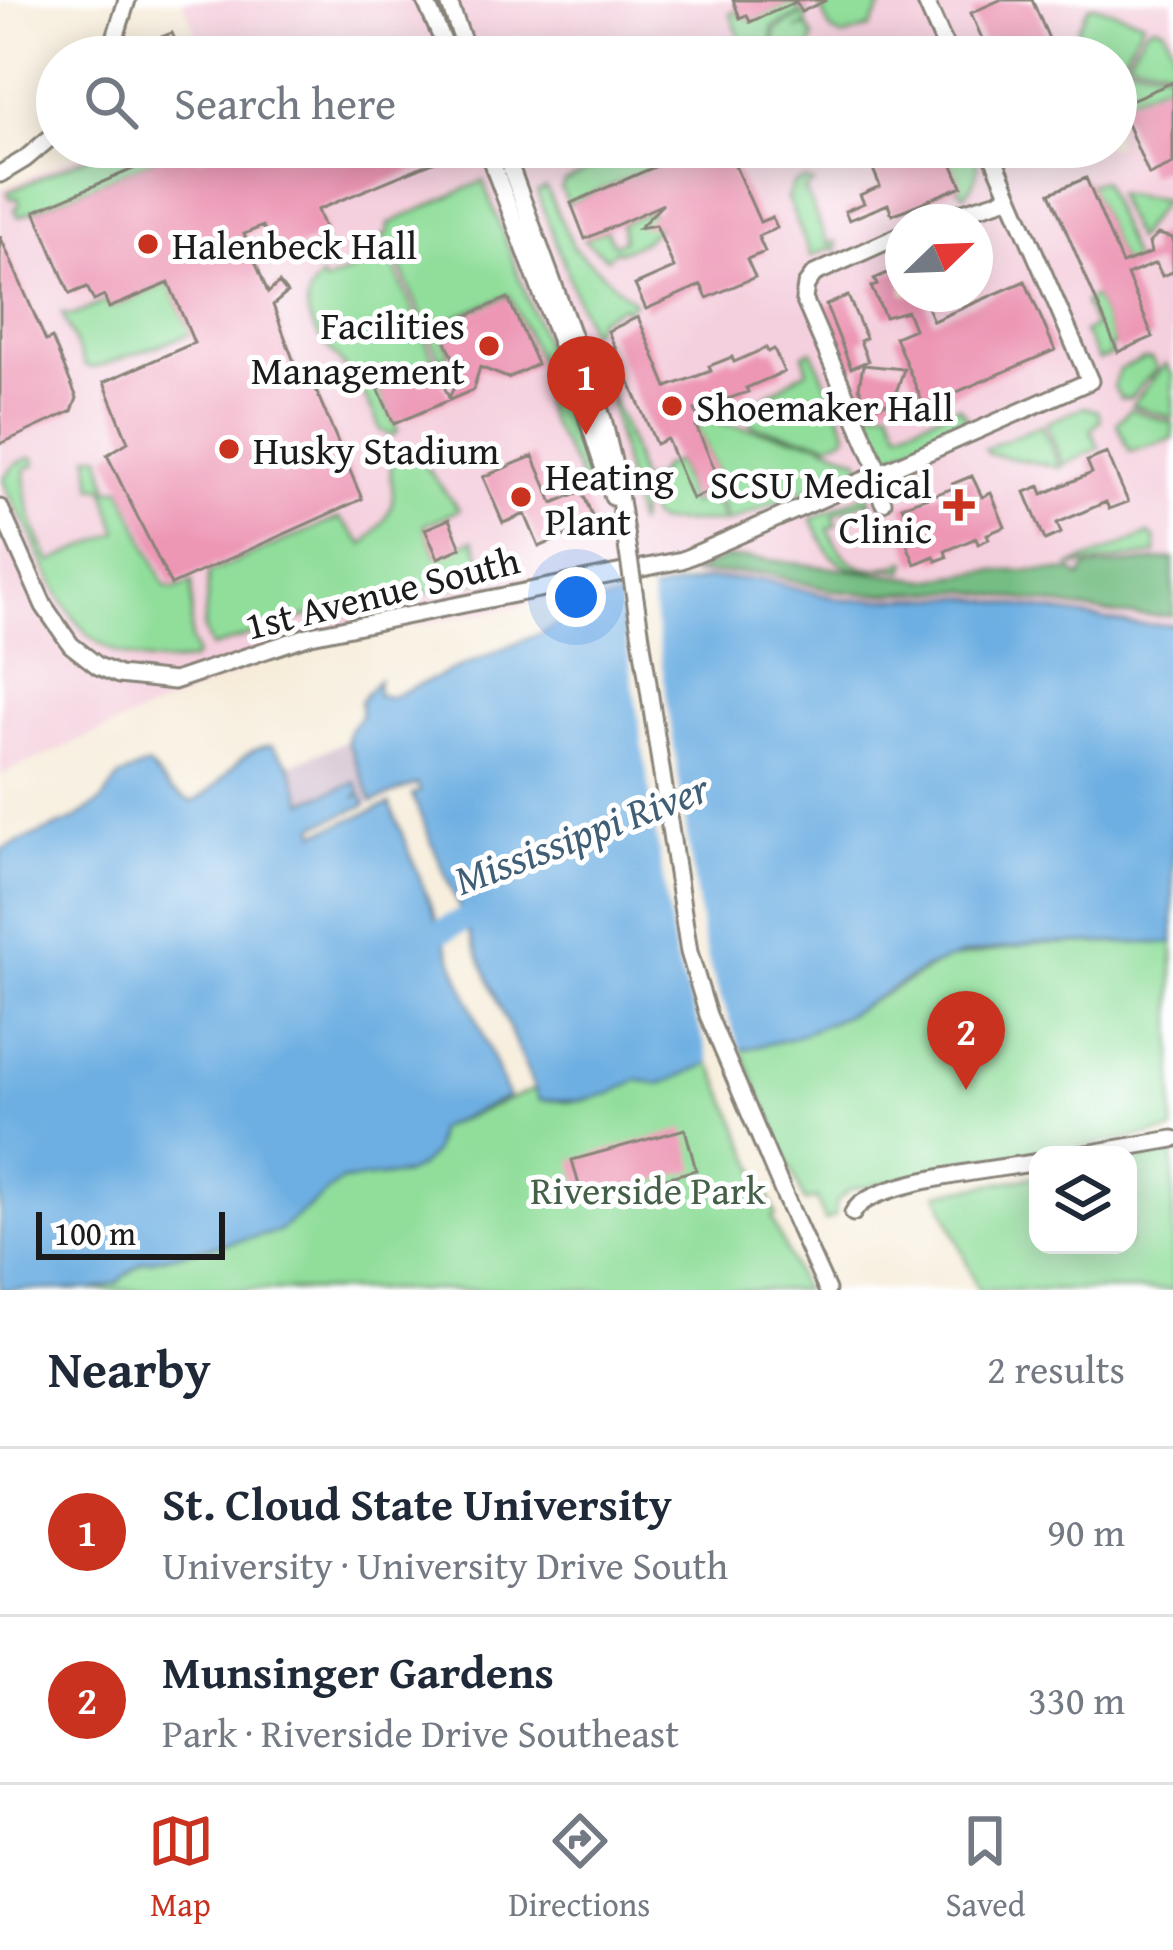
<!DOCTYPE html>
<html lang="en">
<head>
<meta charset="utf-8">
<style>
	body { margin:0; font-family:"Gentium Book Plus",serif; background:#f2f2f3; color:#1f2937 }
	.controls { position:absolute; right:36px; bottom:36px; display:grid; overflow:hidden; border-radius:24px; box-shadow:0 6px 30px #0003 }
	.controls button { width:108px; height:108px; display:grid; place-items:center; padding:0; border:0; border-bottom:3px solid #e0e1e3; background:#fff; color:#1f2937; font:60px sans-serif }
	.compass { position:absolute; left:885px; top:204px; width:108px; height:108px; border-radius:50%; background:#fff; box-shadow:0 6px 30px #0003; rotate:67deg }
	.scale { position:absolute; left:36px; bottom:30px; width:189px; box-sizing:border-box; padding-left:12px; border:6px solid #1c1c1c; border-top:0; font-size:33px; line-height:42px; white-space:nowrap; color:#1c1c1c; -webkit-text-stroke:9px #fff; paint-order:stroke }
	.you { position:absolute; left:576px; top:597px; width:42px; height:42px; margin:-30px; border:9px solid #fff; border-radius:50%; background:#1a73e8; box-shadow:0 0 0 18px #1a73e833 }
	.badge { display:grid; place-items:center; width:78px; height:78px; border-radius:50%; background:#c8321e; color:#fff; font-size:39px; font-weight:700 }
	.pin { position:absolute; translate:-50% -99px; filter:drop-shadow(0 3px 6px #0008) }
	.pin::after { content:''; position:absolute; top:63px; width:42px; height:36px; background:inherit; clip-path:polygon(0 0,100% 0,50% 100%) }
	.list { margin:0; padding:0; list-style:none }
	h2 { display:flex; justify-content:space-between; align-items:center; height:156px; margin:0; padding:0 48px; font-size:51px }
	h2 small { font-size:39px; font-weight:400; color:#747a83 }
	.list li { display:grid; grid-template-columns:78px 1fr auto; gap:36px; align-items:center; box-sizing:border-box; height:168px; padding:0 48px; border-top:3px solid #e0e1e3 }
	.list b { display:block; font-size:45px; white-space:nowrap }
	.list p { margin:0; font-size:39px; white-space:nowrap; color:#747a83 }
	.list em { font-size:39px; font-style:normal; color:#747a83 }
	.icon { flex:none; width:66px; height:66px; fill:none; stroke:currentColor; stroke-width:2; stroke-linecap:round; stroke-linejoin:round }
	.map { position:relative; flex:none; width:1173px; height:1290px; overflow:hidden }
	.search { position:absolute; background:#fff; box-shadow:0 6px 30px #0003; left:36px; right:36px; top:36px; height:132px; display:flex; align-items:center; gap:30px; box-sizing:border-box; padding:0 42px; border-radius:66px; color:#747a83; font-size:45px }
	.sheet { height:492px; background:#fff }
	nav { display:flex; justify-content:space-around; align-items:center; box-sizing:border-box; height:168px; border-top:3px solid #e0e1e3; background:#fff; font-size:33px; color:#747a83 }
	nav a { display:grid; justify-items:center; gap:6px }
	nav .on { color:#c8321e }
	.map>svg:first-child { display:block }
</style>
</head>
<body>
<div class="map">
<svg width="1173" height="1290" viewBox="0 0 1173 1290">
	<rect width="100%" height="100%" fill="#fff"/>
	<filter id="ink" filterUnits="userSpaceOnUse"><feTurbulence type="fractalNoise" baseFrequency=".00833" numOctaves="2"/><feDisplacementMap in="SourceGraphic" scale="24" xChannelSelector="R" yChannelSelector="G"/><feConvolveMatrix kernelMatrix="1 2 1 2 8 2 1 2 1" color-interpolation-filters="sRGB"/></filter>
	<filter id="wash" filterUnits="userSpaceOnUse"><feTurbulence type="fractalNoise" baseFrequency=".004" numOctaves="4" result="noise"/><feDisplacementMap in="SourceGraphic" scale="48" xChannelSelector="R" yChannelSelector="G"/><feGaussianBlur stdDeviation="2.7" result="paint"/><feColorMatrix in="noise" values="0 0 0 0 0 0 0 0 0 0 0 0 0 0 0 0 0 1.4 0 .05"/><feComposite in="paint" operator="in"/></filter>
	<g filter="url(#wash)">
		<rect width="100%" height="100%" fill="#f6ecd9"/>
		<path fill="#f4cfdd" fill-rule="evenodd" d="M 182,0 L 1173,0 L 1173,625 L 1132,624 L 967,597 L 843,600 L 762,579 L 676,577 L 301,646 L 0,775 L 0,190 L 95,147 L 1116,147 L 1116,57 L 207,57 ZM 903,222 L 975,222 L 975,294 L 903,294 Z"/>
		<path fill="#d0bdcd" d="M 347,741 L 373,802 L 366,805 L 362,796 L 356,798 L 354,794 L 303,802 L 290,765 Z"/>
		<path fill="#91de9b" stroke="#567d5c" stroke-width="3" d="M 817,0 L 885,0 L 870,28 L 843,37 L 831,31 Z
			M 796,2 L 801,13 L 772,28 L 772,44 L 766,57 L 744,52 L 765,41 L 745,49 L 730,13 L 737,10 L 740,17 L 747,15 L 750,21 Z
			M 1094,5 L 1144,21 L 1122,59 L 1074,48 L 1078,27 L 1089,6 Z
			M 807,13 L 806,23 L 795,30 L 807,25 L 813,38 L 810,49 L 790,57 L 770,57 L 776,45 L 774,31 Z
			M 1154,25 L 1164,28 L 1173,48 L 1173,68 L 1127,59 L 1146,29 Z
			M 1125,63 L 1172,72 L 1173,79 L 1116,103 L 1116,82 Z
			M 110,147 L 184,147 L 19,217 L 15,209 L 20,205 L 18,197 L 11,199 L 8,192 Z
			M 945,147 L 973,147 C 981,165 978,180 965,195 L 957,188 L 961,186 Z
			M 639,148 L 655,157 L 659,165 L 568,204 L 561,189 L 564,182 Z
			M 804,180 L 813,183 L 805,190 L 828,244 L 836,241 L 837,250 L 831,248 L 811,256 L 787,198 L 793,184 Z
			M 1102,180 L 1133,260 L 1122,264 L 1088,184 Z
			M 483,181 L 573,419 L 592,487 L 584,490 C 575,455 541,423 542,390 L 550,385 L 509,295 L 438,324 L 449,354 L 440,360 L 393,249 L 377,250 L 386,245 L 382,236 L 388,234 L 389,224 Z
			M 546,188 L 574,248 L 634,302 L 625,310 L 622,306 L 597,319 L 593,330 L 589,331 L 537,192 Z
			M 1115,193 L 1164,200 L 1135,240 Z
			M 650,211 L 657,228 L 643,242 L 619,252 L 617,249 L 607,258 L 584,240 L 606,230 L 613,244 L 624,240 L 621,224 Z
			M 389,254 L 434,360 L 377,386 L 398,431 L 392,436 L 381,431 C 373,410 363,391 349,373 C 329,345 284,312 321,277 L 324,283 Z
			M 169,283 L 191,334 L 94,368 L 85,366 L 62,313 L 72,316 L 107,301 L 110,308 Z
			M 1094,296 L 1115,344 L 1109,347 L 1112,355 L 1098,360 L 1084,332 L 1094,327 L 1084,303 Z
			M 812,350 L 847,431 L 846,436 L 830,443 L 753,426 L 746,413 L 751,406 L 807,370 L 804,354 Z
			M 1144,359 L 1151,359 L 1157,368 L 1130,398 L 1121,398 L 1113,386 L 1119,370 Z
			M 1165,364 L 1173,375 L 1173,418 L 1132,405 Z
			M 607,386 C 625,431 649,477 637,526 Z
			M 864,404 L 876,410 L 890,408 L 900,430 L 958,406 L 967,416 L 964,421 L 891,456 L 883,450 Z
			M 1084,407 L 1098,411 L 1101,420 L 1091,430 L 1099,448 L 1063,465 L 1046,423 Z
			M 1130,409 L 1173,423 L 1173,439 L 1130,452 L 1117,423 Z
			M 698,419 L 818,442 L 859,459 L 862,467 L 728,522 L 714,489 L 722,485 L 696,426 L 700,424 Z
			M 1041,425 L 1060,467 L 988,454 L 985,449 Z
			M 407,452 L 421,460 L 459,510 L 424,525 L 437,556 L 473,540 L 491,579 L 309,616 L 211,648 L 204,629 L 209,573 L 339,518 L 364,545 C 373,534 389,518 392,503 C 397,483 378,460 407,452 Z
			M 89,455 L 101,455 L 109,490 L 121,488 L 165,586 L 174,589 L 192,582 L 191,640 L 196,655 L 191,661 C 91,671 66,617 32,536 C 24,517 6,495 3,478 L 17,463 L 32,457 L 35,460 L 34,466 L 26,468 C 23,500 36,535 51,562 L 118,532 L 104,487 L 93,487 Z
			M 676,461 L 690,504 L 713,497 L 724,522 L 658,522 L 650,517 L 643,481 L 657,476 L 662,467 Z
			M 868,493 L 873,509 L 866,501 L 833,515 L 837,525 L 828,529 C 845,567 866,578 907,561 L 904,571 C 894,567 888,569 876,570 C 834,573 827,552 812,519 Z
			M 1149,534 L 1156,540 L 1156,554 L 1068,567 Z
			M 1035,943 L 1173,943 L 1173,1131 L 851,1189 L 836,1202 L 835,1216 L 825,1221 L 816,1198 L 805,1202 L 741,1050 L 793,1038 L 847,1015 L 946,960 Z
			M 711,1062 L 776,1215 L 772,1218 L 803,1290 L 91,1290 L 117,1283 L 142,1262 L 278,1232 L 341,1181 L 405,1174 L 434,1151 L 437,1129 L 535,1089 C 564,1117 608,1093 637,1080 C 663,1087 688,1073 711,1062 Z
			M 1173,1153 L 1173,1290 L 978,1290 L 938,1193 L 1038,1176 L 1038,1245 L 1128,1245 L 1128,1160 Z"/>
		<path fill="#74bd83" stroke="#486c50" stroke-width="3" d="M 725,558 L 762,559 L 927,580 L 986,571 L 1072,571 L 1081,578 L 1086,568 L 1173,559 L 1173,616 L 1121,615 L 967,591 L 870,594 L 833,591 L 763,573 L 690,574 Z"/>
		<path fill="#6dafe2" stroke="#44667f" stroke-width="3" d="M 707,579 L 762,579 L 843,600 L 967,597 L 1132,624 L 1173,625 L 1173,943 L 1035,943 L 965,954 L 928,967 L 847,1015 L 793,1038 L 741,1050 L 669,1081 L 659,1084 L 637,1080 L 612,1093 L 578,1101 L 539,1100 L 412,795 L 420,791 L 417,784 L 373,802 L 347,741 L 349,731 L 361,716 L 360,701 L 378,680 L 377,695 L 390,697 L 539,634 L 594,605 Z
			M 272,745 L 290,765 L 304,802 L 356,782 L 360,791 L 356,797 L 362,795 L 366,805 L 315,826 L 317,833 L 390,804 L 508,1097 L 437,1129 L 434,1151 L 420,1166 L 405,1174 L 341,1181 L 278,1232 L 142,1262 L 117,1283 L 95,1289 L 0,1290 L 0,850 L 73,820 L 102,801 L 119,777 L 148,765 L 170,790 L 192,802 C 224,789 235,748 272,745 Z"/>
		<path fill="#f6ecd9" d="M 650,586 L 702,935 L 711,972 L 743,1056 L 713,1068 L 675,957 L 620,596 Z"/>
		<g fill="none" stroke-linecap="round" stroke-linejoin="round">
			<path stroke="#6dafe2" stroke-width="24" d="M 418,942 L 490,908"/>
		</g>
		<g id="blocks">
			<path fill="#ed97b5" d="M 733,0 L 827,0 L 801,12 L 796,2 L 750,22 L 747,15 L 740,18 Z
				M 1000,0 L 1032,0 L 1057,57 L 990,57 L 971,13 Z
				M 172,33 L 183,57 L 145,57 L 151,41 Z
				M 1173,82 L 1173,164 L 1149,175 L 1119,105 Z
				M 184,147 L 193,147 L 198,159 L 226,147 L 447,147 L 450,155 L 317,210 L 327,235 L 277,257 L 263,226 L 244,234 L 268,293 L 279,283 L 287,293 L 273,305 L 297,370 L 309,374 L 362,499 L 171,585 L 107,455 L 128,442 L 104,382 L 194,343 L 169,283 L 109,308 L 104,296 L 94,301 L 87,287 L 70,294 L 35,211 Z
				M 675,147 L 679,150 L 779,147 L 735,166 L 760,222 L 772,217 L 777,228 L 758,236 L 765,252 L 747,259 L 755,277 L 707,298 L 701,285 L 646,309 L 635,285 L 674,268 L 656,225 L 639,228 L 663,204 L 585,239 L 571,203 L 659,165 L 656,157 Z
				M 864,147 L 945,147 L 962,186 L 892,215 L 888,204 L 849,220 L 845,211 L 864,203 L 860,195 L 880,186 Z
				M 1086,178 L 1122,264 L 1151,253 L 1149,243 L 1158,234 L 1173,238 L 1173,272 L 1162,276 L 1156,263 L 1127,275 L 1153,337 L 1118,352 L 1050,193 Z
				M 0,236 L 46,341 L 52,338 L 77,398 L 72,411 L 0,444 Z
				M 903,266 L 903,294 L 943,294 L 925,302 L 933,321 L 1025,281 L 1055,350 L 924,406 L 895,337 L 914,329 L 907,311 L 885,317 L 871,287 L 877,285 L 874,279 Z
				M 848,296 L 866,338 L 860,341 L 868,361 L 851,368 L 826,305 Z
				M 508,298 L 537,364 L 508,378 L 480,367 L 473,390 L 394,424 L 378,388 L 435,364 L 449,398 L 460,374 L 440,327 Z
				M 638,317 L 667,387 L 711,371 L 709,366 L 732,357 L 734,362 L 766,348 L 768,352 L 774,349 L 784,372 L 746,388 L 748,392 L 695,410 L 700,424 L 696,426 L 722,486 L 692,499 L 667,439 L 656,444 L 608,331 Z
				M 863,365 L 904,369 L 893,401 L 878,406 L 864,399 L 859,387 Z
				M 1107,453 L 1128,502 L 1109,509 L 1106,502 L 1057,523 L 1061,533 L 1045,540 L 1025,492 L 1040,486 L 1043,494 L 1092,473 L 1087,461 Z
				M 533,456 L 553,503 L 582,491 L 595,523 L 539,547 L 525,514 L 503,523 L 483,477 Z
				M 972,476 L 982,497 L 991,493 L 1005,527 L 987,534 L 989,539 L 978,544 L 976,538 L 945,551 L 947,557 L 936,561 L 934,556 L 915,564 L 902,532 L 911,528 L 902,506 L 954,488 L 952,484 Z
				M 449,519 L 461,548 L 438,558 L 425,529 Z
				M 685,1129 L 696,1170 L 583,1200 L 572,1160 Z"/>
		</g>
	</g>
	<g filter="url(#ink)">
		<use href="#blocks" fill-opacity="0" stroke="#89847a" stroke-width="3"/>
		<g fill="none" stroke-linecap="round" stroke-linejoin="round">
			<defs>
				<path id="minor" d="M 425,0 L 450,57
					M 448,0 L 469,57
					M 925,0 L 950,57
					M 109,57 L 127,0
					M 486,147 L 577,386 L 613,497
					M 503,147 L 603,419 L 616,474 L 628,552
					M 0,174 L 25,159 L 57,132
					M 930,222 L 999,201 L 1009,194
					M 879,472 L 804,299 L 806,285 L 814,274 L 903,234
					M 873,475 L 883,502
					M 0,508 L 44,606 L 71,645 L 98,666 L 119,675 L 174,681 L 311,635 L 682,560 L 1090,381 L 989,147
					M 1080,1155 L 1173,1139
					M 790,1208 L 827,1290
					M 853,1213 C 867,1181 1001,1169 1038,1162"/>
			</defs>
			<use href="#minor" stroke="#89847a" stroke-width="21"/>
			<use href="#minor" stroke="#fff" stroke-width="15"/>
			<defs>
				<path id="minor-bridge" d="M 628,552 L 689,952 L 708,1015 L 790,1208"/>
			</defs>
			<use href="#minor-bridge" stroke="#89847a" stroke-width="21" stroke-linecap="butt"/>
			<use href="#minor-bridge" stroke="#fff" stroke-width="15"/>
		</g>
	</g>
	<g fill="#c8321e" stroke="#fff" stroke-width="4.5">
		<circle cx="148" cy="244" r="12"/>
		<circle cx="489" cy="346" r="12"/>
		<circle cx="672" cy="406" r="12"/>
		<circle cx="229" cy="449" r="12"/>
		<circle cx="521" cy="497" r="12"/>
		<path d="M953 487h12v12h12v12h-12v12h-12v-12h-12v-12h12z"/>
	</g>
	<g text-anchor="middle" dominant-baseline="central" stroke-width="10" stroke-linejoin="round" paint-order="stroke">
		<g font-size="39" fill="#1c1c1c" stroke="#fff" text-anchor="start">
			<text x="172" y="244">Halenbeck Hall</text>
			<text x="465" y="324" text-anchor="end">Facilities<tspan x="465" dy="45">Management</tspan></text>
			<text x="696" y="406">Shoemaker Hall</text>
			<text x="253" y="449">Husky Stadium</text>
			<text x="545" y="475">Heating<tspan x="545" dy="45">Plant</tspan></text>
			<text x="932" y="483" text-anchor="end">SCSU Medical<tspan x="932" dy="45">Clinic</tspan></text>
		</g>
		<g font-size="39" fill="#1c1c1c" stroke="#fff">
			<text transform="translate(382 592) rotate(-14)">1st Avenue South</text>
		</g>
		<g font-size="39" fill="#456048" stroke="#fff">
			<text x="648" y="1189">Riverside Park</text>
		</g>
		<g font-size="42" font-style="italic" fill="#405e75" stroke="#fff">
			<text transform="translate(581 833) rotate(-21)">Mississippi River</text>
		</g>
	</g>
</svg>
<div class="controls">
<button><svg class="icon" aria-label="layers" viewBox="0 0 24 24"><path d="M12 4l9 5-9 5-9-5zM3 14l9 5 9-5"/></svg></button>
</div>
<svg class="compass" viewBox="-18 -18 36 36"><path d="M0-13l5 13h-10z" fill="#e53935"/><path d="M0 13l5-13h-10z" fill="#747a83"/></svg>
<div class="scale">100 m</div>
<div class="you"></div>
<div class="pin badge" style="left:586px;top:435px">1</div>
<div class="pin badge" style="left:966px;top:1090px">2</div>
<div class="search"><svg class="icon" aria-label="search" viewBox="0 0 24 24"><circle cx="10" cy="10" r="6"/><path d="M15 15l6 6"/></svg>Search here</div>
</div>
<section class="sheet">
<h2>Nearby<small>2 results</small></h2>
<ul class="list">
<li><span class="badge">1</span><div><b>St. Cloud State University</b><p>University · University Drive South</p></div><em>90 m</em></li>
<li><span class="badge">2</span><div><b>Munsinger Gardens</b><p>Park · Riverside Drive Southeast</p></div><em>330 m</em></li>
</ul>
</section>
<nav>
<a class="on"><svg class="icon" aria-label="map" viewBox="0 0 24 24"><path d="M3 6l6-2 6 2 6-2v14l-6 2-6-2-6 2zM9 4v14M15 6v14"/></svg>Map</a>
<a><svg class="icon" aria-label="directions" viewBox="0 0 24 24"><path d="M12 3l9 9-9 9-9-9zM9 14v-3h6M13 9l2 2-2 2"/></svg>Directions</a>
<a><svg class="icon" aria-label="saved" viewBox="0 0 24 24"><path d="M7 4h10v16l-5-4-5 4z"/></svg>Saved</a>
</nav>
</body>
</html>
